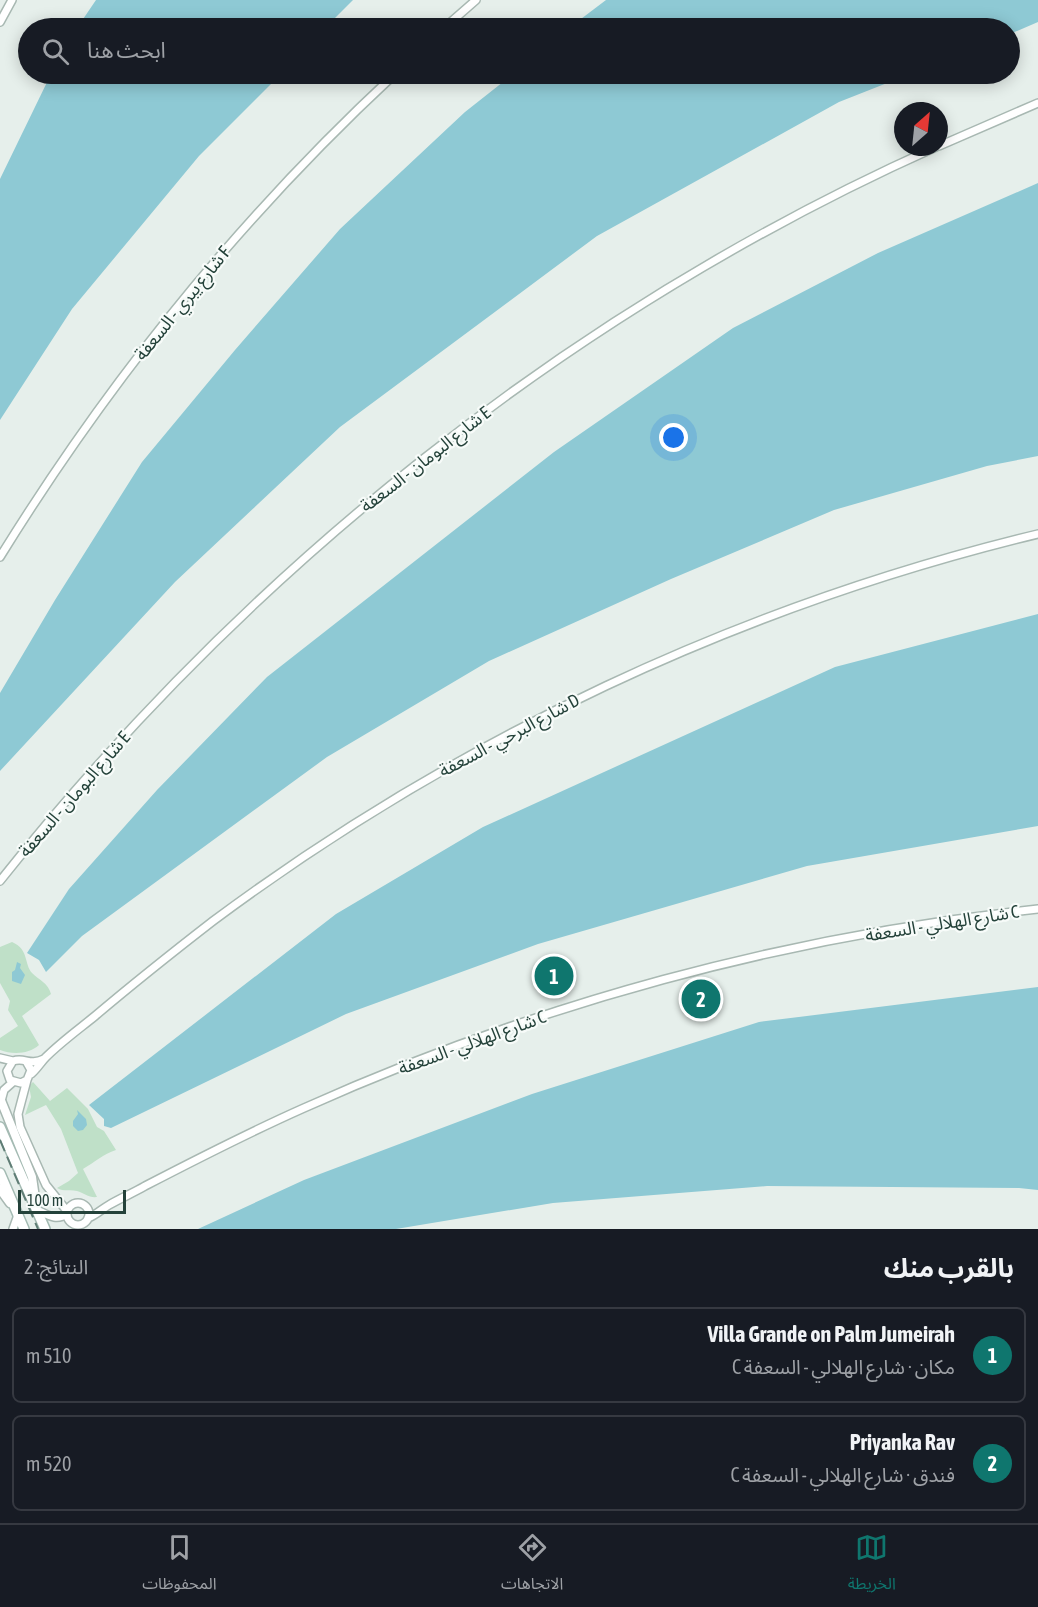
<!DOCTYPE html>
<html lang="ar">
<head>
<meta charset="utf-8">
<style>
	body { margin:0; font-family:"Asap Condensed","Noto Sans Arabic",sans-serif; background:#242831; color:#f1f3f6; direction:rtl }
	.compass { position:absolute; left:894px; top:102px; width:54px; height:54px; border-radius:50%; background:#171b24; box-shadow:0 3px 15px #0003; rotate:27deg }
	.scale { position:absolute; left:18px; bottom:15px; width:108px; box-sizing:border-box; padding-left:6px; border:3px solid #24423a; border-top:0; font-size:16px; line-height:21px; white-space:nowrap; color:#24423a; -webkit-text-stroke:4px #f7fbf9; paint-order:stroke }
	.you { position:absolute; left:674px; top:438px; width:21px; height:21px; margin:-15px; border:4px solid #fff; border-radius:50%; background:#1a73e8; box-shadow:0 0 0 9px #1a73e833 }
	.badge { display:grid; place-items:center; width:39px; height:39px; border-radius:50%; background:#0f766e; color:#fff; font-size:20px; font-weight:700 }
	.pin { position:absolute; translate:-50% -50%; border:3px solid #fff; box-shadow:0 2px 6px #0006 }
	.list { margin:0; padding:0; list-style:none }
	h2 { display:flex; justify-content:space-between; align-items:center; height:78px; margin:0; padding:0 24px; font-size:26px }
	h2 small { font-size:20px; font-weight:400; color:#9ea1a6 }
	.list li { display:grid; grid-template-columns:39px 1fr auto; gap:18px; align-items:center; box-sizing:border-box; height:96px; margin:0 12px 12px; padding:0 12px; border:2px solid #363941; border-radius:9px }
	.list b { display:block; font-size:22px; white-space:nowrap }
	.list p { margin:0; font-size:20px; white-space:nowrap; color:#9ea1a6 }
	.list em { font-size:20px; font-style:normal; color:#9ea1a6 }
	.icon { flex:none; width:33px; height:33px; fill:none; stroke:currentColor; stroke-width:2; stroke-linecap:round; stroke-linejoin:round }
	.map { position:relative; flex:none; width:1038px; height:1229px; overflow:hidden; direction:ltr }
	.search { position:absolute; background:#171b24; box-shadow:0 3px 15px #0003; left:18px; right:18px; top:18px; height:66px; display:flex; align-items:center; gap:15px; box-sizing:border-box; padding:0 21px; border-radius:33px; color:#9ea1a6; font-size:22px }
	.sheet { height:294px; background:#171b24 }
	nav { display:flex; justify-content:space-around; align-items:center; box-sizing:border-box; height:84px; border-top:2px solid #363941; background:#171b24; font-size:16px; color:#9ea1a6 }
	nav a { display:grid; justify-items:center; gap:3px }
	nav .on { color:#0f766e }
	.map>svg:first-child { display:block }
</style>
</head>
<body>
<div class="map">
<svg width="1038" height="1229" viewBox="0 0 1038 1229">
	<rect width="100%" height="100%" fill="#e6efeb"/>
	<path fill="#bfe0c8" d="M 12,942 C 29,949 24,964 32,973 C 39,980 48,983 51,994 L 22,1016 L 39,1045 C 29,1054 13,1055 0,1050 L 0,1038 L 18,1026 L 8,1010 L 10,1001 L 0,983 L 0,947 Z
		M 33,1082 L 50,1101 L 67,1088 L 88,1109 L 97,1127 L 104,1131 L 116,1150 C 103,1154 95,1162 83,1169 L 97,1197 C 89,1198 84,1193 77,1191 C 70,1189 64,1192 57,1188 L 69,1181 L 78,1173 L 61,1129 L 46,1105 L 25,1115 L 31,1097 L 29,1086 Z"/>
	<path fill="#8ec9d4" d="M 96,0 L 353,0 L 325,28 L 77,28 Z
		M 606,0 L 1038,0 L 1038,22 L 1010,34 L 1010,28 L 569,28 Z
		M 51,74 L 281,74 L 199,156 L 72,309 L 0,420 L 0,179 Z
		M 513,74 L 910,74 L 839,102 L 597,236 L 340,427 L 175,582 L 0,771 L 0,693 L 55,600 L 142,462 L 235,350 L 340,229 L 465,112 Z
		M 1038,183 L 1038,456 L 987,466 L 834,510 L 671,579 L 489,661 L 327,757 L 82,936 L 46,972 L 39,960 L 27,953 L 69,889 L 157,790 L 267,677 L 554,452 L 733,328 L 878,253 Z
		M 1038,614 L 1038,826 L 807,866 L 538,944 L 346,1014 L 111,1128 L 104,1126 L 104,1119 L 89,1105 L 336,914 L 483,827 L 835,667 Z
		M 17,962 L 21,964 L 20,968 L 25,975 L 21,984 L 12,981 L 12,972 L 15,970 Z
		M 1038,987 L 1038,1190 L 1019,1188 L 767,1186 L 553,1203 L 396,1229 L 198,1229 L 304,1180 L 532,1094 L 759,1022 Z
		M 77,1110 L 86,1119 L 87,1125 L 83,1130 L 78,1131 L 73,1126 L 73,1121 L 78,1114 Z"/>
	<g fill="none" stroke-linecap="round" stroke-linejoin="round">
		<defs>
			<path id="minor" d="M 0,22 L 12,0
				M 444,28 L 476,0
				M 939,146 L 1038,103
				M 0,557 C 110,379 242,216 395,74
				M 0,881 C 249,568 570,311 936,147
				M 0,1058 L 13,1061
				M 27,1063 L 31,1070 L 27,1080 L 21,1083 L 10,1080 L 7,1071 L 13,1061 C 25,1057 29,1066 44,1059
				M 31,1074 C 37,1069 41,1062 46,1057 C 61,1042 79,1029 95,1016 C 134,983 173,952 213,921 C 459,738 740,606 1038,534
				M 27,1080 L 18,1114 L 20,1127 L 46,1185 L 67,1211
				M 1,1101 L 4,1090 L 13,1082
				M67 1214a11 11 0 1 1 22 0a11 11 0 1 1-22 0Z
				M 37,1210 C 48,1215 56,1221 67,1214
				M 88,1218 C 96,1215 102,1209 109,1205 C 121,1198 133,1193 145,1186 C 197,1159 250,1132 304,1108 C 536,1004 785,936 1038,909
				M 13,1229 L 18,1215"/>
			<path id="tertiary" d="M 0,1098 L 32,1177 L 36,1205
				M 0,1189 L 10,1203"/>
			<path id="secondary" d="M 0,1127 L 45,1229
				M 0,1173 L 24,1229"/>
		</defs>
		<use href="#minor" stroke="#a8b8b2" stroke-width="10"/>
		<use href="#tertiary" stroke="#a8b8b2" stroke-width="11"/>
		<use href="#secondary" stroke="#a4bbb3" stroke-width="12"/>
		<use href="#minor" stroke="#fff" stroke-width="7"/>
		<use href="#tertiary" stroke="#fff" stroke-width="8"/>
		<use href="#secondary" stroke="#fff" stroke-width="9"/>
		<path stroke="#5f7d75" stroke-width="2" stroke-dasharray="12 6" stroke-linecap="butt" d="M 0,1140 L 38,1229"/>
	</g>
	<g text-anchor="middle" dominant-baseline="central" stroke-width="4.5" stroke-linejoin="round" paint-order="stroke">
		<g font-size="18" fill="#24423a" stroke="#f7fbf9">
			<text transform="translate(182 303) rotate(-51)">شارع يبري - السعفة F</text>
			<text transform="translate(425 459) rotate(-38)">شارع البومان - السعفة E</text>
			<text transform="translate(509 735) rotate(-28)">شارع البرحي - السعفة D</text>
			<text transform="translate(74 794) rotate(-49)">شارع البومان - السعفة E</text>
			<text transform="translate(942 923) rotate(-9)">شارع الهلالي - السعفة C</text>
			<text transform="translate(472 1042) rotate(-20)">شارع الهلالي - السعفة C</text>
		</g>
	</g>
</svg>
<svg class="compass" viewBox="-18 -18 36 36"><path d="M0-13l5 13h-10z" fill="#e53935"/><path d="M0 13l5-13h-10z" fill="#9ea1a6"/></svg>
<div class="scale">100 m</div>
<div class="you"></div>
<div class="pin badge" style="left:554px;top:976px">1</div>
<div class="pin badge" style="left:701px;top:999px">2</div>
<div class="search"><svg class="icon" aria-label="search" viewBox="0 0 24 24"><circle cx="10" cy="10" r="6"/><path d="M15 15l6 6"/></svg>ابحث هنا</div>
</div>
<section class="sheet">
<h2>بالقرب منك<small>النتائج: 2</small></h2>
<ul class="list">
<li><span class="badge">1</span><div><b>Villa Grande on Palm Jumeirah</b><p>مكان · شارع الهلالي - السعفة C</p></div><em>510 m</em></li>
<li><span class="badge">2</span><div><b>Priyanka Rav</b><p>فندق · شارع الهلالي - السعفة C</p></div><em>520 m</em></li>
</ul>
</section>
<nav>
<a class="on"><svg class="icon" aria-label="map" viewBox="0 0 24 24"><path d="M3 6l6-2 6 2 6-2v14l-6 2-6-2-6 2zM9 4v14M15 6v14"/></svg>الخريطة</a>
<a><svg class="icon" aria-label="directions" viewBox="0 0 24 24"><path d="M12 3l9 9-9 9-9-9zM9 14v-3h6M13 9l2 2-2 2"/></svg>الاتجاهات</a>
<a><svg class="icon" aria-label="saved" viewBox="0 0 24 24"><path d="M7 4h10v16l-5-4-5 4z"/></svg>المحفوظات</a>
</nav>
</body>
</html>
